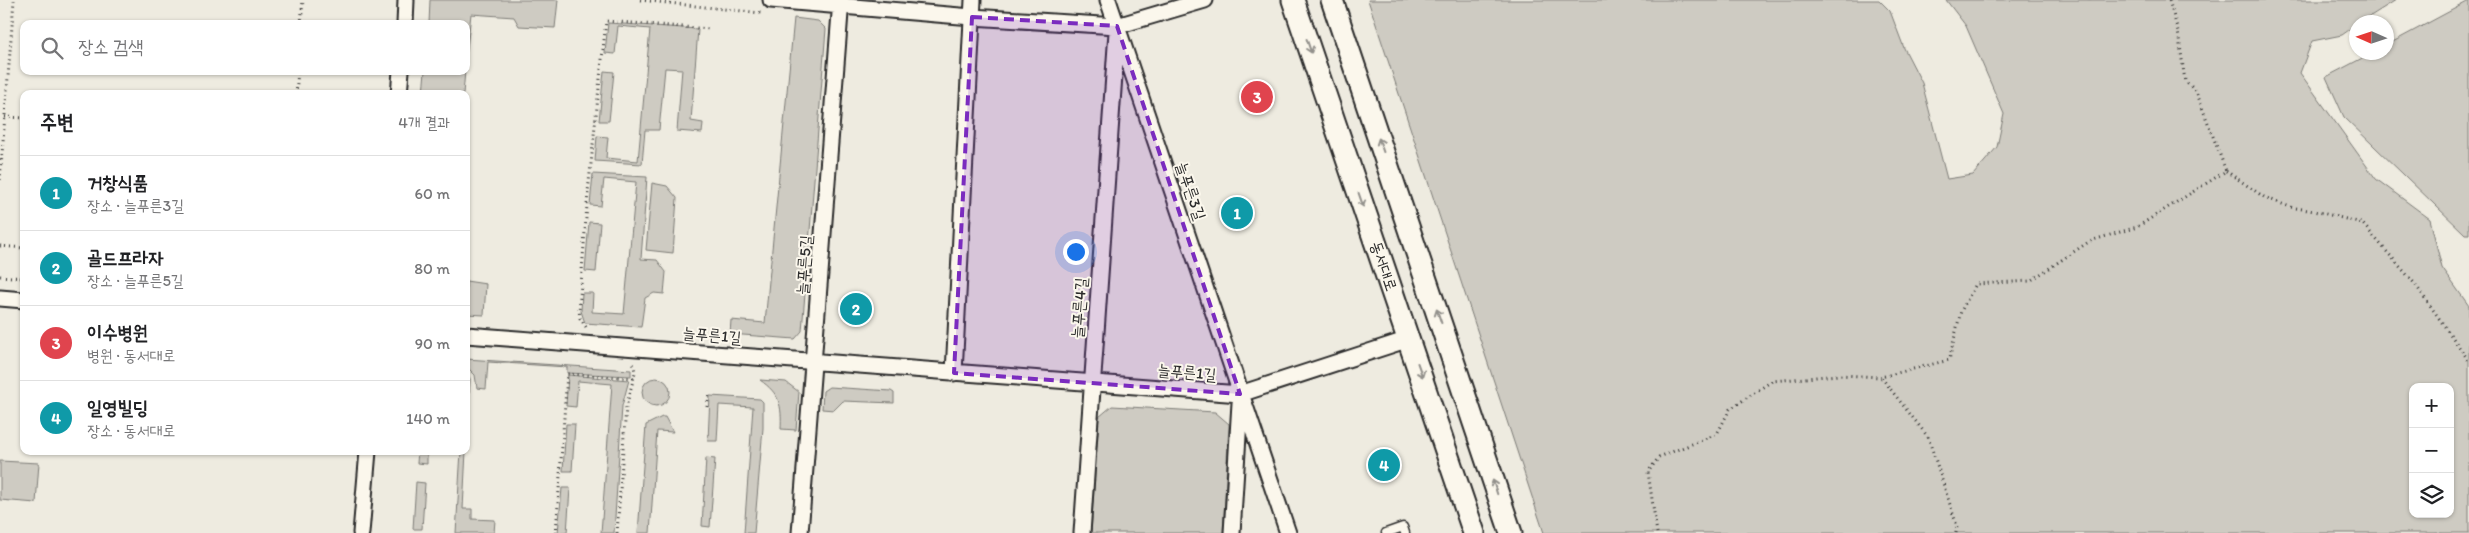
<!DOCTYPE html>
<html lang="ko">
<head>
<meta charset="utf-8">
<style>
	body { margin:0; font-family:Itim,"Poor Story",sans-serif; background:#f2f2f2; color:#202124 }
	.controls { position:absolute; right:15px; bottom:15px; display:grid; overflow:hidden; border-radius:10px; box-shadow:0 1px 4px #0004 }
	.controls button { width:45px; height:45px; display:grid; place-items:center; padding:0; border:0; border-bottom:1px solid #e0e0e0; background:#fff; color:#202124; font:25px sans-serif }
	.compass { position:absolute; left:2349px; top:15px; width:45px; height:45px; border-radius:50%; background:#fff; box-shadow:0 1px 4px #0004; rotate:273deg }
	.you { position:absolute; left:1075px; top:251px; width:18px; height:18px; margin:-12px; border:4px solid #fff; border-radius:50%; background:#1a73e8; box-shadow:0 0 0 8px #1a73e833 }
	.badge { display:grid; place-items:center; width:32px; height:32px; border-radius:50%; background:#1f6fb2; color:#fff; font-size:16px; font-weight:700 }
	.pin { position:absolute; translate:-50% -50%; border:2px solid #fff; box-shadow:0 1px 5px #0006 }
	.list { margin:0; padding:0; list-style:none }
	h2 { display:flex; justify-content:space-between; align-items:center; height:65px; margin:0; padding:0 20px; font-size:21px }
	h2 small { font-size:16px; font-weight:400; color:#757577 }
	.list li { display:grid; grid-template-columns:32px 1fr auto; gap:15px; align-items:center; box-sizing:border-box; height:75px; padding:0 20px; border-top:1px solid #e0e0e0 }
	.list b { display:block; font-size:19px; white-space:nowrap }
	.list p { margin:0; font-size:16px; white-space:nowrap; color:#757577 }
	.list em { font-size:16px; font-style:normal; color:#757577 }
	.icon { flex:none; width:28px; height:28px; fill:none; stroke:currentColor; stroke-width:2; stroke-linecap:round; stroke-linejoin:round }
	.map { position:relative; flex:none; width:2469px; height:533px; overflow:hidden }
	.search { position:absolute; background:#fff; box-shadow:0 1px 4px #0004; left:20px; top:20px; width:450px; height:55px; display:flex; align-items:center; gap:12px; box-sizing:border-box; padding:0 18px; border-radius:10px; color:#757577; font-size:19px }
	.panel { position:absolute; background:#fff; box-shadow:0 1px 4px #0004; left:20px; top:90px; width:450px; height:365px; border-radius:10px }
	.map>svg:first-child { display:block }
</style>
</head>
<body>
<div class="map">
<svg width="2469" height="533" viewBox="0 0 2469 533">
	<rect width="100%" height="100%" fill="#eeebe0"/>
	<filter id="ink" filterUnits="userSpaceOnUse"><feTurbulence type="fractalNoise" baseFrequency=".02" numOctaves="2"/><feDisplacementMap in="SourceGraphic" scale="10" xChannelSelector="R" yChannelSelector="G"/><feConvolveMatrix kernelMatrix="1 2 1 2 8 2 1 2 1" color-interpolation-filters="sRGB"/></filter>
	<g filter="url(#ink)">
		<path fill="#cecbc2" stroke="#7c7b76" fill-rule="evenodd" d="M 430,0 L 558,0 L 555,28 L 519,26 L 514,17 L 471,14 L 466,57 L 466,24 L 429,24 Z
			M 1368,0 L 1879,0 L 1890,11 L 1904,48 L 1922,83 L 1947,179 L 1973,175 L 1997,147 L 2004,114 L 1966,26 L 1946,0 L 2396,0 L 2361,22 L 2356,22 L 2356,25 L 2342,35 L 2312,41 L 2300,73 L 2376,179 L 2430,219 L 2442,268 L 2469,306 L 2469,533 L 1544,533 ZM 2413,387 L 2450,387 L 2450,514 L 2413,514 Z
			M 2469,1 L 2469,234 L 2465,234 L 2344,117 L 2326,77 L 2372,53 L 2386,52 L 2387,45 Z
			M 794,18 L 818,21 L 826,29 L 802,331 L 795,339 L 730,334 L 731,320 L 765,323 Z
			M 608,23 L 698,29 L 691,121 L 703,123 L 702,133 L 677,131 L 682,69 L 665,68 L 659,130 L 645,130 L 642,164 L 595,161 L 597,136 L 608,137 L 606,158 L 638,161 L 650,29 L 618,26 L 615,54 L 605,53 Z
			M 425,71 L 465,71 L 463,94 L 423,94 Z
			M 604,71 L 614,72 L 609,121 L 599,121 Z
			M 593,174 L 647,177 L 641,259 L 657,260 L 666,272 L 664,294 L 654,293 L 645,298 L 641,327 L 585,323 L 581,311 L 582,293 L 593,293 L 592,312 L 624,314 L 636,182 L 604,179 L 601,206 L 590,205 Z
			M 652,183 L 667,186 L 677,198 L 673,253 L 646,250 Z
			M 589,222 L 600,223 L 596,272 L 585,271 Z
			M 466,281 L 486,284 L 484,315 L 466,314 Z
			M 466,359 L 631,370 L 631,376 L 567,373 L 567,367 L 488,362 L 486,389 L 477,388 L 475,375 L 466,366 Z
			M 466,372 L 470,379 L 466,450 Z
			M 568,375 L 629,380 L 622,406 L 614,533 L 601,533 L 612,384 L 578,381 L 576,407 L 566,406 Z
			M642 392a14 14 0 1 1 28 0a14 14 0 1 1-28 0Z
			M 760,380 L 786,382 L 799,392 L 796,430 L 781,429 C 782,405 780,394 760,380 Z
			M 829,387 L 891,391 L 894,393 L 894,403 L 843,401 L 834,410 L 822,409 L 823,391 Z
			M 710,396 L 760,399 L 763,402 L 763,428 L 754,533 L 744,533 L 753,407 L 719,405 L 717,441 L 708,441 Z
			M 1112,406 L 1215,412 L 1229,424 L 1223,533 L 1091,533 L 1099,417 Z
			M 662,417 L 665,417 L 673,432 L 657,431 L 650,533 L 638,533 L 646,425 Z
			M 566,424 L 575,424 L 572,471 L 563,471 Z
			M 418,451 L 427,451 L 427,464 L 417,463 Z
			M 461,451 L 466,451 L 463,509 L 472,509 L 472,519 L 495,520 L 494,533 L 456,533 Z
			M 706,458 L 715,459 L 710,527 L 702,526 Z
			M 0,461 L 39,463 L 36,503 L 0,500 Z
			M 416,482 L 425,483 L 422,529 L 413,529 Z
			M 562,488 L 570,488 L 567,533 L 558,533 Z"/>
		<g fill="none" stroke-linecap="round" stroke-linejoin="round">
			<defs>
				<path id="lane" d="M 1386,533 L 1403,527 L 1405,533"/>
				<path id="street" d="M 771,0 L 972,17 L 1117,26 L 1205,0
					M 1108,0 L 1288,533
					M 405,24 L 406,0
					M 399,94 L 401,71
					M 0,298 L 24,300
					M 466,335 L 1240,394 L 1409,339
					M 954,373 L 973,0
					M 361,533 L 368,451
					M 800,533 L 841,0
					M 1082,533 L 1117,32
					M 1232,533 L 1240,403"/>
				<path id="secondary" d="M 1293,0 L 1474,533
					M 1332,0 L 1511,533"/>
			</defs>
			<use href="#lane" stroke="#2b2b2b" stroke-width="11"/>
			<use href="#street" stroke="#2b2b2b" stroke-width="19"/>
			<use href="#secondary" stroke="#2b2b2b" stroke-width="25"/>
			<path stroke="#2b2b2b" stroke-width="3" stroke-dasharray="1 4" stroke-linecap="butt" d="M 640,0 L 761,13
				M 301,24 L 303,0
				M 296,94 L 298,71
				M 5,117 L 24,118
				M 2226,171 L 2264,197 L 2290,207 L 2314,211 L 2362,223 L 2415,284 L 2469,361
				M 0,180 L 14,0
				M 0,246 L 24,248
				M 0,276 L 24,278
				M 586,327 L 580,318 L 579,310 L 588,192 L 606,21 L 710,29
				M 707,407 L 709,393
				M 556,533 L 567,374 L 634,378
				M 617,533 L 626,407 L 635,373 L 634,366 L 632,364
				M 1657,533 L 1648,472 L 1659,457 L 1717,434 L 1730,409 L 1772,381 L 1838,375 L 1881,377
				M 1956,533 L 1957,526 L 1928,437 L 1881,377 L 1949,360 L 1961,311 L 1976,284 L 2030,281 L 2090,241 L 2137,227 L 2226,171 L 2196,91 L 2185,81 L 2178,31 L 2169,0"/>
			<use href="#lane" stroke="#fbf7ec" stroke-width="8"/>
			<use href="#street" stroke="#fbf7ec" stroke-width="15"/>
			<use href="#secondary" stroke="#fbf7ec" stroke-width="21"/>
		</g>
		<defs><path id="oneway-shaft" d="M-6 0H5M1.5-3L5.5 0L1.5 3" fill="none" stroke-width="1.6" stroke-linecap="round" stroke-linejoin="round" transform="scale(1.25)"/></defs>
		<g stroke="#93918c">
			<use href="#oneway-shaft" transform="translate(1309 46) rotate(71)"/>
			<use href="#oneway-shaft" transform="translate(1381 145) rotate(-109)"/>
			<use href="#oneway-shaft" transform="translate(1361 200) rotate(71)"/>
			<use href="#oneway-shaft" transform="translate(1439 316) rotate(-109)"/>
			<use href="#oneway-shaft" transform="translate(1420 370) rotate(70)"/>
			<use href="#oneway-shaft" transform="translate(1495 487) rotate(-108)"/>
		</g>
	</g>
	<path fill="#7b2cbf" fill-opacity="0.2" stroke="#7b2cbf" stroke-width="4" stroke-dasharray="10 6" stroke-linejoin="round" d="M 972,17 L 1117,26 L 1240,394 L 954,373 Z"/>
	<g text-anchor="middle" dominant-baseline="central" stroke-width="4" stroke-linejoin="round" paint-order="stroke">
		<g font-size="16" fill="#2b2b2b" stroke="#fbf7ec">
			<text transform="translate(1191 191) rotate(71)">늘푸른3길</text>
			<text transform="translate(804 265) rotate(-86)">늘푸른5길</text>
			<text transform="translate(1384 266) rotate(71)">동서대로</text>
			<text transform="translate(1079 308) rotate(-86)">늘푸른4길</text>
			<text transform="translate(712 335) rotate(5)">늘푸른1길</text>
			<text transform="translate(1187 372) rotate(5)">늘푸른1길</text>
		</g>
	</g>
</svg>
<div class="controls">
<button>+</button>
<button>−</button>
<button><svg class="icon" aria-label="layers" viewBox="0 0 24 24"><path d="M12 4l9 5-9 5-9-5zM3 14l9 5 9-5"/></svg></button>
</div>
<svg class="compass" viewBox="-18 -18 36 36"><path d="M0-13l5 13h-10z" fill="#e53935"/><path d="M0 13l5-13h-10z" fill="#757577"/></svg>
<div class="you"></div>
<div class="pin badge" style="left:1237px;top:213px;background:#0f9aa8">1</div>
<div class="pin badge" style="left:856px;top:309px;background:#0f9aa8">2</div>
<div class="pin badge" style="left:1257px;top:97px;background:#e0444e">3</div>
<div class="pin badge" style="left:1384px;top:465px;background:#0f9aa8">4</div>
<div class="search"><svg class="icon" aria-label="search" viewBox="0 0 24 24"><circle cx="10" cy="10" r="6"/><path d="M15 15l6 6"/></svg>장소 검색</div>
<section class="panel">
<h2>주변<small>4개 결과</small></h2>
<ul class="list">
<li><span class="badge" style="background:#0f9aa8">1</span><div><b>거창식품</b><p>장소 · 늘푸른3길</p></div><em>60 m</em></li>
<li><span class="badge" style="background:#0f9aa8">2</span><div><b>골드프라자</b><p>장소 · 늘푸른5길</p></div><em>80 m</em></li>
<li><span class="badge" style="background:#e0444e">3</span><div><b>이수병원</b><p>병원 · 동서대로</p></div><em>90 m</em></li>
<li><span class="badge" style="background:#0f9aa8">4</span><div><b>일영빌딩</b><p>장소 · 동서대로</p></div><em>140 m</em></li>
</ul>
</section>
</div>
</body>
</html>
